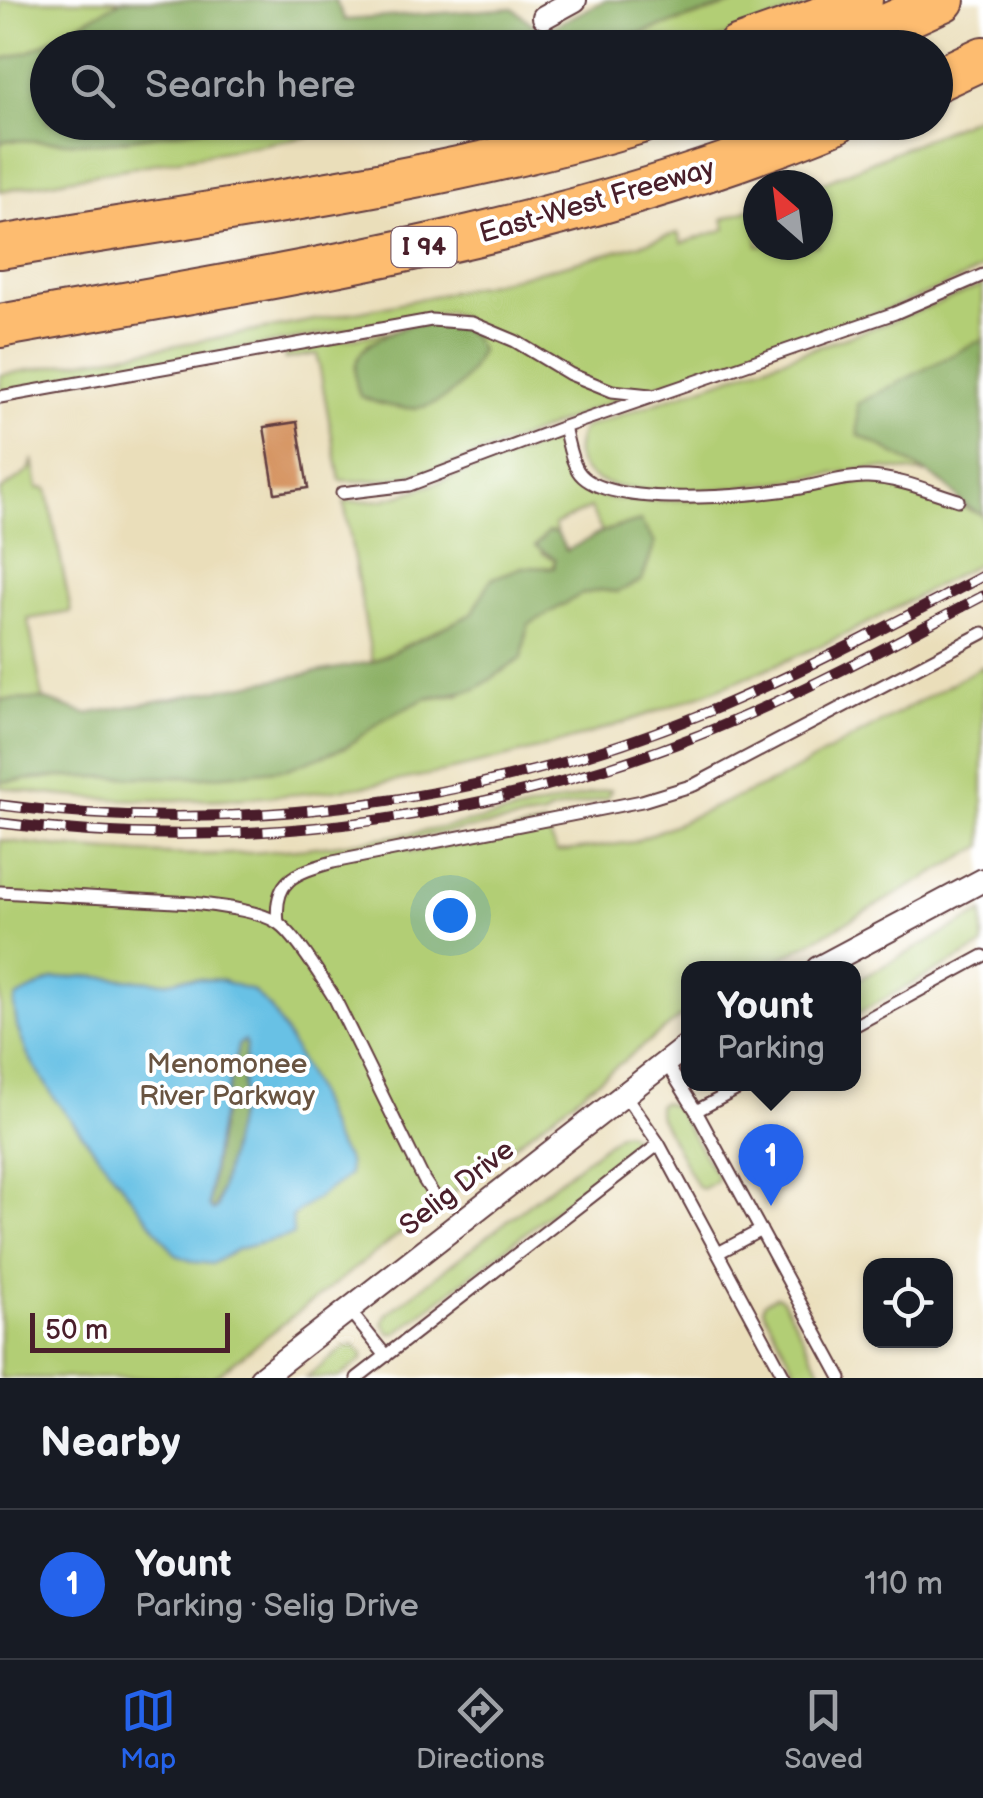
<!DOCTYPE html>
<html lang="en">
<head>
<meta charset="utf-8">
<style>
	body { margin:0; font-family:"Balsamiq Sans",sans-serif; background:#242831; color:#f1f3f6 }
	.controls { position:absolute; right:30px; bottom:30px; display:grid; overflow:hidden; border-radius:20px; box-shadow:0 2px 8px #0004 }
	.controls button { width:90px; height:90px; display:grid; place-items:center; padding:0; border:0; border-bottom:2px solid #363941; background:#171b24; color:#f1f3f6; font:50px sans-serif }
	.compass { position:absolute; left:743px; top:170px; width:90px; height:90px; border-radius:50%; background:#171b24; box-shadow:0 2px 8px #0004; rotate:332deg }
	.scale { position:absolute; left:30px; bottom:25px; width:200px; box-sizing:border-box; padding-left:10px; border:5px solid #4a1f2b; border-top:0; font-size:28px; line-height:35px; white-space:nowrap; color:#4a1f2b; -webkit-text-stroke:8px #fff; paint-order:stroke }
	.you { position:absolute; left:450px; top:915px; width:35px; height:35px; margin:-25px; border:8px solid #fff; border-radius:50%; background:#1a73e8; box-shadow:0 0 0 15px #1a73e833 }
	.badge { display:grid; place-items:center; width:65px; height:65px; border-radius:50%; background:#2563eb; color:#fff; font-size:32px; font-weight:700 }
	.pin { position:absolute; translate:-50% -82px; filter:drop-shadow(0 2px 5px #0008) }
	.pin::after { content:''; position:absolute; top:52px; width:35px; height:30px; background:inherit; clip-path:polygon(0 0,100% 0,50% 100%) }
	.popup { position:absolute; left:681px; top:961px; width:180px; height:130px; box-sizing:border-box; display:grid; place-content:center; border-radius:20px; background:#171b24; filter:drop-shadow(0 2px 8px #0005); font-size:32px; white-space:nowrap; color:#9ea1a6 }
	.popup b { font-size:38px; color:#f1f3f6 }
	.popup::after { content:''; position:absolute; left:50%; top:100%; margin-left:-20px; border:20px solid transparent; border-top-color:#171b24 }
	.list { margin:0; padding:0; list-style:none }
	h2 { display:flex; justify-content:space-between; align-items:center; height:130px; margin:0; padding:0 40px; font-size:42px }
	h2 small { font-size:32px; font-weight:400; color:#9ea1a6 }
	.list li { display:grid; grid-template-columns:65px 1fr auto; gap:30px; align-items:center; box-sizing:border-box; height:150px; padding:0 40px; border-top:2px solid #363941 }
	.list b { display:block; font-size:38px; white-space:nowrap }
	.list p { margin:0; font-size:32px; white-space:nowrap; color:#9ea1a6 }
	.list em { font-size:32px; font-style:normal; color:#9ea1a6 }
	.icon { flex:none; width:55px; height:55px; fill:none; stroke:currentColor; stroke-width:2; stroke-linecap:round; stroke-linejoin:round }
	.map { position:relative; flex:none; width:983px; height:1378px; overflow:hidden }
	.search { position:absolute; background:#171b24; box-shadow:0 2px 8px #0004; left:30px; right:30px; top:30px; height:110px; display:flex; align-items:center; gap:25px; box-sizing:border-box; padding:0 35px; border-radius:55px; color:#9ea1a6; font-size:38px }
	.sheet { height:280px; background:#171b24 }
	nav { display:flex; justify-content:space-around; align-items:center; box-sizing:border-box; height:140px; border-top:2px solid #363941; background:#171b24; font-size:28px; color:#9ea1a6 }
	nav a { display:grid; justify-items:center; gap:5px }
	nav .on { color:#2563eb }
	.map>svg:first-child { display:block }
</style>
</head>
<body>
<div class="map">
<svg width="983" height="1378" viewBox="0 0 983 1378">
	<rect width="100%" height="100%" fill="#fff"/>
	<filter id="ink" filterUnits="userSpaceOnUse"><feTurbulence type="fractalNoise" baseFrequency=".01" numOctaves="2"/><feDisplacementMap in="SourceGraphic" scale="20" xChannelSelector="R" yChannelSelector="G"/><feConvolveMatrix kernelMatrix="1 2 1 2 8 2 1 2 1" color-interpolation-filters="sRGB"/></filter>
	<filter id="wash" filterUnits="userSpaceOnUse"><feTurbulence type="fractalNoise" baseFrequency=".0048" numOctaves="4" result="noise"/><feDisplacementMap in="SourceGraphic" scale="40" xChannelSelector="R" yChannelSelector="G"/><feGaussianBlur stdDeviation="2.25" result="paint"/><feColorMatrix in="noise" values="0 0 0 0 0 0 0 0 0 0 0 0 0 0 0 0 0 1.4 0 .05"/><feComposite in="paint" operator="in"/></filter>
	<g filter="url(#wash)">
		<rect width="100%" height="100%" fill="#eadeba"/>
		<path fill="#b2ce74" stroke="#7e7650" stroke-width="2.5" d="M 0,0 L 122,0 L 31,51 L 0,60 Z
			M 746,0 L 824,0 L 699,47 L 596,48 Z
			M 983,114 L 983,268 C 876,321 758,351 645,389 C 559,418 428,491 340,480 L 317,354 L 285,359 L 284,350 L 397,331 L 367,345 L 463,327 L 460,316 L 448,312 L 0,392 L 0,375 C 230,336 455,301 678,233 L 682,243 L 726,229 L 723,219 L 758,206 L 758,245 L 818,245 L 817,185 Z
			M 236,123 L 383,123 L 0,191 L 0,144 L 6,140 L 103,143 Z
			M 983,285 L 983,339 L 954,354 L 858,435 L 886,447 L 926,474 C 906,470 886,467 865,469 C 826,473 530,537 583,428 L 898,319 Z
			M 557,440 C 572,456 563,474 588,490 C 604,501 622,500 640,500 C 716,503 789,484 864,482 C 891,481 956,504 983,515 L 983,561 C 931,587 881,618 829,642 C 618,736 406,801 173,800 C 114,800 58,798 0,787 L 0,782 L 56,777 L 203,777 L 346,747 L 384,719 L 425,699 L 459,695 L 528,625 L 580,595 L 599,590 L 618,592 L 623,525 L 602,532 L 590,508 L 554,525 L 557,533 L 548,533 L 542,553 L 555,559 L 554,568 L 522,567 L 486,594 L 472,614 L 372,662 L 344,502 L 382,500 L 408,493 Z
			M 33,459 L 38,488 L 47,489 L 71,612 L 28,619 L 43,699 L 0,700 L 0,491 L 29,471 Z
			M 983,666 L 983,846 L 764,968 L 688,968 L 688,1011 L 213,1378 L 0,1378 L 0,840 C 74,849 155,857 229,854 C 357,848 482,823 605,790 L 611,790 L 607,798 L 551,811 L 544,816 L 402,840 L 411,852 L 545,825 L 557,852 L 634,842 L 779,779 Z
			M 983,912 L 983,946 L 854,1015 L 854,982 Z
			M 663,1102 L 675,1107 L 717,1176 L 716,1181 L 702,1189 L 697,1186 L 658,1114 L 658,1105 Z
			M 627,1132 L 635,1138 L 635,1147 L 397,1333 L 389,1333 L 383,1323 L 386,1315 L 620,1133 Z
			M 777,1296 L 782,1299 L 825,1378 L 800,1378 L 763,1309 L 764,1303 Z
			M 355,1346 L 363,1354 L 362,1360 L 338,1378 L 306,1378 L 345,1347 Z"/>
		<path fill="#8db166" stroke="#6c6848" stroke-width="2.5" d="M 122,0 L 335,0 L 345,20 L 513,8 L 542,32 L 606,0 L 746,0 L 596,47 L 48,48 L 48,122 L 236,123 L 103,143 L 6,140 L 0,144 L 0,60 L 31,51 Z
			M 411,324 C 442,326 468,318 480,351 C 456,408 415,421 360,396 C 342,348 374,341 411,324 Z
			M 983,339 L 983,515 C 956,504 960,494 941,482 C 914,465 887,448 858,435 L 857,404 Z
			M 640,521 L 655,543 L 642,580 L 618,592 L 599,590 L 580,595 L 528,625 L 522,658 L 476,689 L 425,699 L 384,719 L 346,747 L 287,769 L 203,777 L 56,777 L 0,782 L 0,700 L 43,699 L 86,714 L 372,662 L 472,614 L 491,579 L 522,567 L 554,568 L 555,559 L 535,546 L 548,532 L 557,533 L 566,551 L 602,532 Z
			M 244,1040 L 246,1046 L 242,1094 L 227,1172 L 214,1211 L 209,1206 C 212,1151 227,1099 238,1045 Z"/>
		<path fill="#67c1e5" stroke="#587088" stroke-width="2.5" fill-rule="evenodd" d="M 85,976 L 165,982 L 183,978 L 220,980 L 253,991 L 271,1009 L 290,1041 L 314,1089 L 333,1139 L 348,1161 L 349,1175 L 292,1216 L 293,1235 L 238,1249 L 212,1264 L 194,1262 L 176,1255 L 55,1099 L 27,1054 L 17,1027 L 14,1005 L 16,998 L 53,979 ZM 244,1040 L 246,1046 L 242,1094 L 217,1207 L 213,1211 L 209,1206 C 210,1151 227,1098 238,1045 Z"/>
		<g id="blocks">
			<path fill="#d69563" d="M 297,422 L 308,488 L 275,493 L 264,427 Z"/>
		</g>
	</g>
	<g filter="url(#ink)">
		<use href="#blocks" fill-opacity="0" stroke="#623c40" stroke-width="2.5"/>
		<g fill="none" stroke-linecap="round" stroke-linejoin="round">
			<defs>
				<path id="lane" d="M 0,397 L 431,320 L 472,323 L 515,341 L 570,374 L 612,391 L 650,395
					M 564,427 C 568,441 570,459 578,471 C 603,511 757,495 800,488 C 823,484 845,476 868,477 C 898,478 929,491 958,500
					M 342,493 L 409,485 L 564,427 L 895,313 L 983,275
					M 0,892 L 193,903 C 216,906 259,910 278,923 C 296,935 323,980 335,999 L 424,1180 L 439,1203
					M 278,923 C 273,879 295,873 333,862 L 642,801 L 694,785 L 983,633
					M 854,1026 L 983,956
					M 666,1063 L 696,1111 L 841,1378
					M 625,1095 L 659,1144 L 785,1378
					M 696,1111 L 747,1084
					M 718,1253 L 761,1230
					M 349,1310 L 386,1356
					M 357,1378 L 659,1144"/>
				<path id="street" d="M 544,17 L 575,0
					M 818,968 L 983,880
					M 261,1378 L 688,1045"/>
				<path id="highway" d="M 737,48 L 819,19 L 861,0
					M 837,48 L 943,0
					M 936,80 L 983,58
					M 0,247 C 214,211 432,184 641,122
					M 0,326 C 283,275 568,233 836,122"/>
			</defs>
			<use href="#lane" stroke="#623c40" stroke-width="15"/>
			<use href="#street" stroke="#623c40" stroke-width="26"/>
			<use href="#highway" stroke="#623c40" stroke-width="46"/>
			<use href="#lane" stroke="#fff" stroke-width="11"/>
			<use href="#street" stroke="#fff" stroke-width="22"/>
			<use href="#highway" stroke="#fdbc70" stroke-width="42"/>
			<defs>
				<path id="rail" d="M 0,805 C 237,836 483,804 705,713 C 801,673 891,624 983,576
					M 0,823 C 252,855 514,818 747,715 C 827,680 905,637 983,596"/>
			</defs>
			<use href="#rail" stroke="#4a1f2b" stroke-width="11"/>
			<use href="#rail" stroke="#fff" stroke-width="8" stroke-dasharray="22" stroke-linecap="butt"/>
		</g>
	</g>
	<g text-anchor="middle" dominant-baseline="central" stroke-width="8" stroke-linejoin="round" paint-order="stroke">
		<rect fill="#fff" stroke="#80626b" stroke-width="2.5" x="391.5" y="227" width="65" height="40" rx="8"/>
		<g font-size="25" font-weight="bold" fill="#4a1f2b">
			<text x="424" y="247">I 94</text>
		</g>
		<g font-size="28" fill="#4a1f2b" stroke="#fff">
			<text transform="translate(597 201) rotate(-16)">East-West Freeway</text>
			<text transform="translate(457 1188) rotate(-38)">Selig Drive</text>
		</g>
		<g font-size="28" fill="#695441" stroke="#fff">
			<text x="227" y="1064">Menomonee<tspan x="227" dy="32">River Parkway</tspan></text>
		</g>
	</g>
</svg>
<div class="controls">
<button><svg class="icon" aria-label="locate" viewBox="0 0 24 24"><circle cx="12" cy="12" r="6"/><path d="M12 2v4M12 18v4M2 12h4M18 12h4"/></svg></button>
</div>
<svg class="compass" viewBox="-18 -18 36 36"><path d="M0-13l5 13h-10z" fill="#e53935"/><path d="M0 13l5-13h-10z" fill="#9ea1a6"/></svg>
<div class="scale">50 m</div>
<div class="you"></div>
<div class="pin badge" style="left:771px;top:1206px">1</div>
<div class="popup"><b>Yount</b>Parking</div>
<div class="search"><svg class="icon" aria-label="search" viewBox="0 0 24 24"><circle cx="10" cy="10" r="6"/><path d="M15 15l6 6"/></svg>Search here</div>
</div>
<section class="sheet">
<h2>Nearby<small></small></h2>
<ul class="list">
<li><span class="badge">1</span><div><b>Yount</b><p>Parking · Selig Drive</p></div><em>110 m</em></li>
</ul>
</section>
<nav>
<a class="on"><svg class="icon" aria-label="map" viewBox="0 0 24 24"><path d="M3 6l6-2 6 2 6-2v14l-6 2-6-2-6 2zM9 4v14M15 6v14"/></svg>Map</a>
<a><svg class="icon" aria-label="directions" viewBox="0 0 24 24"><path d="M12 3l9 9-9 9-9-9zM9 14v-3h6M13 9l2 2-2 2"/></svg>Directions</a>
<a><svg class="icon" aria-label="saved" viewBox="0 0 24 24"><path d="M7 4h10v16l-5-4-5 4z"/></svg>Saved</a>
</nav>
</body>
</html>
